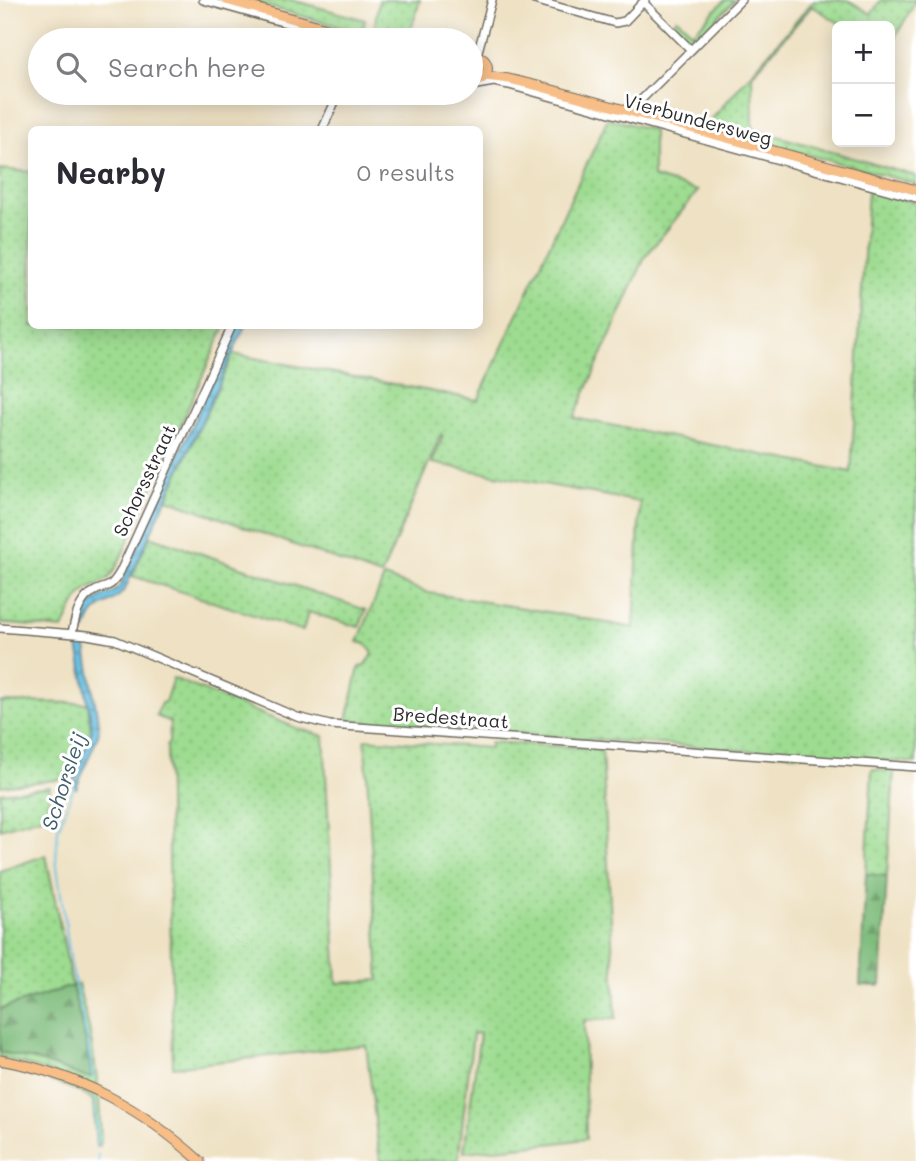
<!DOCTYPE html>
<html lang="en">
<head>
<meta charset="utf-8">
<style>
	body { margin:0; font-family:Mali,sans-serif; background:#f7f7f7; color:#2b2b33 }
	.controls { position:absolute; right:21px; top:21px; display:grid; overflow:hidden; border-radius:10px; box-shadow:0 4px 18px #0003 }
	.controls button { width:63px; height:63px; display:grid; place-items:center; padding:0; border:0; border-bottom:2px solid #e1e1e2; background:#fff; color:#2b2b33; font:35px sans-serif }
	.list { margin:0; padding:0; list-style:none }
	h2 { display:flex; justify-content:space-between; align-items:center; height:91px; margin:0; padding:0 28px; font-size:30px }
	h2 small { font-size:23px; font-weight:400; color:#7c7c81 }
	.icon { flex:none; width:38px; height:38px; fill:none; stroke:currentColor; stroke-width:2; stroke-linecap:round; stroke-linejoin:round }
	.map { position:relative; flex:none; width:916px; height:1161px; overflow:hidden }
	.search { position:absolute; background:#fff; box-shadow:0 4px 18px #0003; left:28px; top:28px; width:455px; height:77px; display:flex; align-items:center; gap:18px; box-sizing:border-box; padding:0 24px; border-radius:38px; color:#7c7c81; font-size:26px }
	.panel { position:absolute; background:#fff; box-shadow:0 4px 18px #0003; left:28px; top:126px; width:455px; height:203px; border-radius:10px }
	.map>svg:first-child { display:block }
</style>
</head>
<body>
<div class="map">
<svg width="916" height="1161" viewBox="0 0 916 1161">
	<defs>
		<pattern id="grass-dots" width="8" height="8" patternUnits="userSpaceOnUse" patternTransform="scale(1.75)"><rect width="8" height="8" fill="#9edc91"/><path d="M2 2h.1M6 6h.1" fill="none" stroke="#88bd7d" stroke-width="1.8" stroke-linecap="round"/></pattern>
		<pattern id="forest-firs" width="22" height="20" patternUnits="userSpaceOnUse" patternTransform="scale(1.75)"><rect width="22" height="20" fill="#7ebc7b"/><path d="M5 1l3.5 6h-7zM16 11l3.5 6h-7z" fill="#679965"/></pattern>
		<pattern id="water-waves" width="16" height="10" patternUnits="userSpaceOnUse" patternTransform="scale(1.75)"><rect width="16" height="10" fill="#66c0e3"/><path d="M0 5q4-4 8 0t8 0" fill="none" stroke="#549cb8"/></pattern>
	</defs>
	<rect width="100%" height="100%" fill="#fff"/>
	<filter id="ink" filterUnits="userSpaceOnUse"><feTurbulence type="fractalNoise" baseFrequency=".0143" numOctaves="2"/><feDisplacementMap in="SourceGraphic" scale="14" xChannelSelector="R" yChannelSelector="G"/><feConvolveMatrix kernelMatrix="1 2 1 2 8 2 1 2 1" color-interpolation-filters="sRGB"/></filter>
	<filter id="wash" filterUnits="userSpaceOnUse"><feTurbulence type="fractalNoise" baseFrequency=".00686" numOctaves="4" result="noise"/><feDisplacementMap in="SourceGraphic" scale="28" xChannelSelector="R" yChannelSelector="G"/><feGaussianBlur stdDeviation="1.57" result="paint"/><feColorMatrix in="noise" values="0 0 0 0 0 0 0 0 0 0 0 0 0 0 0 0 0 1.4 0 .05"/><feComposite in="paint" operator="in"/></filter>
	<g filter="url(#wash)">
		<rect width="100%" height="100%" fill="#efe2c4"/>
		<path fill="url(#grass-dots)" stroke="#64845e" stroke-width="2" d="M 245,0 L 292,0 L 365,20 L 362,33 Z
			M 379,0 L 420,0 L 410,33 L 434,40 L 392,40 L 373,35 Z
			M 725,0 L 735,0 L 691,45 L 684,39 L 686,36 L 676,25 L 672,28 L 670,26 L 671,24 L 677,18 L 693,33 Z
			M 814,0 L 848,0 L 871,14 L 881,0 L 916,0 L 916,1 L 890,46 L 892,47 L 890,50 L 890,26 L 844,26 L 812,6 L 752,75 L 753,129 L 916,176 L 916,184 L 705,127 Z
			M 608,118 L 653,130 L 653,177 L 698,191 L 645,257 L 574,418 L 851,472 L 868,189 L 916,203 L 916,763 L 347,721 L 359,667 L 364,666 L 372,656 L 372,651 L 366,644 L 358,642 L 384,577 L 429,593 L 548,612 L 634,628 L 640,502 L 432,463 L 443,436 L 441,434 L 381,576 L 167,499 L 233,354 L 478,400 Z
			M 0,169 L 31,172 L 32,326 L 225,326 L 117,566 C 104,587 104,580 87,590 C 75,598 69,617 63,629 L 0,623 Z
			M 150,536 L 366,610 L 359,627 L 308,612 L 303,631 L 132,576 Z
			M 173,678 L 296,728 L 324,736 L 337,983 L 379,980 L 365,739 L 490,748 L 490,742 L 602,749 L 616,1018 L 584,1021 L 586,1139 L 556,1143 L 464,1152 L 480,1033 L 473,1034 L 458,1161 L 380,1161 L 366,1045 L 173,1067 L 167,746 L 169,742 L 170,722 L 156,716 L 161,703 L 165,702 Z
			M 0,702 L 88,703 L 91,733 L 75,778 L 0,786 Z
			M 872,769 L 894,771 L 887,876 L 866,874 Z
			M 50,787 L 48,815 L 0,829 L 0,793 Z
			M 46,855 L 72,985 L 78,984 L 89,1028 L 98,1085 L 95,1086 L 0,1057 L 0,1052 C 20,1056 40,1060 60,1067 C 70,1070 80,1077 91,1076 L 86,1043 L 72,986 L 0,1009 L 0,871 Z
			M 0,1066 L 55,1079 L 99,1098 L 101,1142 L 99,1146 L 96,1147 L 93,1100 C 66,1083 31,1075 0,1069 Z"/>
		<path fill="url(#forest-firs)" stroke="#547453" stroke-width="2" d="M 866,874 L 887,876 L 881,984 L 879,986 L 860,985 Z
			M 72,986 L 86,1043 L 92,1077 L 84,1077 L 42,1062 L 0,1052 L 0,1009 Z"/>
		<path fill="url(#water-waves)" stroke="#487687" stroke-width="2" d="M 237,326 L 245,326 L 125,589 C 111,609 94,600 86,630 L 79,629 C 82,615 88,604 101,598 C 109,594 115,593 120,586 Z
			M 77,639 L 85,641 L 99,728 L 98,735 L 76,789 L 75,776 L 92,731 L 90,715 Z"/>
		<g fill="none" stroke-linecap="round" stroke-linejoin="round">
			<path stroke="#66c0e3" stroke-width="2" d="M 75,784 L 58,829 L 56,860 L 71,964 L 87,1039 L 93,1078
				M 95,1099 L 97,1146
				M 98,1154 L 98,1161"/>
		</g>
	</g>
	<g filter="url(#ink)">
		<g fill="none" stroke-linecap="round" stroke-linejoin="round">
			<defs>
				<path id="minor" d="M 203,0 L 347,40
					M 534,0 L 615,23 L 625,21 L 645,0
					M 643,2 L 690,49
					M 477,55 L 492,0
					M 471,86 L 494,82 L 509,85 L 916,198
					M 640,101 L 741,0
					M 322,130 L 339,93
					M 0,628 L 87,635 L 115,640 L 297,717 L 330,725 L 916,767
					M 72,633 C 75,619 78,603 90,594 C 105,583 108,593 120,572 L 232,326"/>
				<path id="major" d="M 226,0 L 370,40
					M 471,55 C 493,55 493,82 471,82
					M 486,76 L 509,79 L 538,86 L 916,190
					M 0,1060 C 79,1074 141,1108 200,1161"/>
			</defs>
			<use href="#minor" stroke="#706b61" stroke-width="10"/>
			<use href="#major" stroke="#706b61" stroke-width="11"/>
			<use href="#minor" stroke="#fff" stroke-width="7"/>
			<use href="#major" stroke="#f7be88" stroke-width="9"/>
		</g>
	</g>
	<g text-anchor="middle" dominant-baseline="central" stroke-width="6" stroke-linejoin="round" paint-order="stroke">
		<g font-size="19" fill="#2b2b2b" stroke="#fff">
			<text transform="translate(698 119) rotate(15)">Vierbundersweg</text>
			<text transform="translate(144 480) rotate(-65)">Schorsstraat</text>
			<text transform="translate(451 717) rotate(4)">Bredestraat</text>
		</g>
		<g font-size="21" font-style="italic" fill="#405f6b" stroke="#fff">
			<text transform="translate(63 781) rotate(-72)">Schorsleij</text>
		</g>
	</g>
</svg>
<div class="controls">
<button>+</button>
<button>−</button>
</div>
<div class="search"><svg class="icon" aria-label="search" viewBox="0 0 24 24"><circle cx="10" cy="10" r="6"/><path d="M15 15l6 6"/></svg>Search here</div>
<section class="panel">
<h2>Nearby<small>0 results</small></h2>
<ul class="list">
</ul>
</section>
</div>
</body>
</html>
